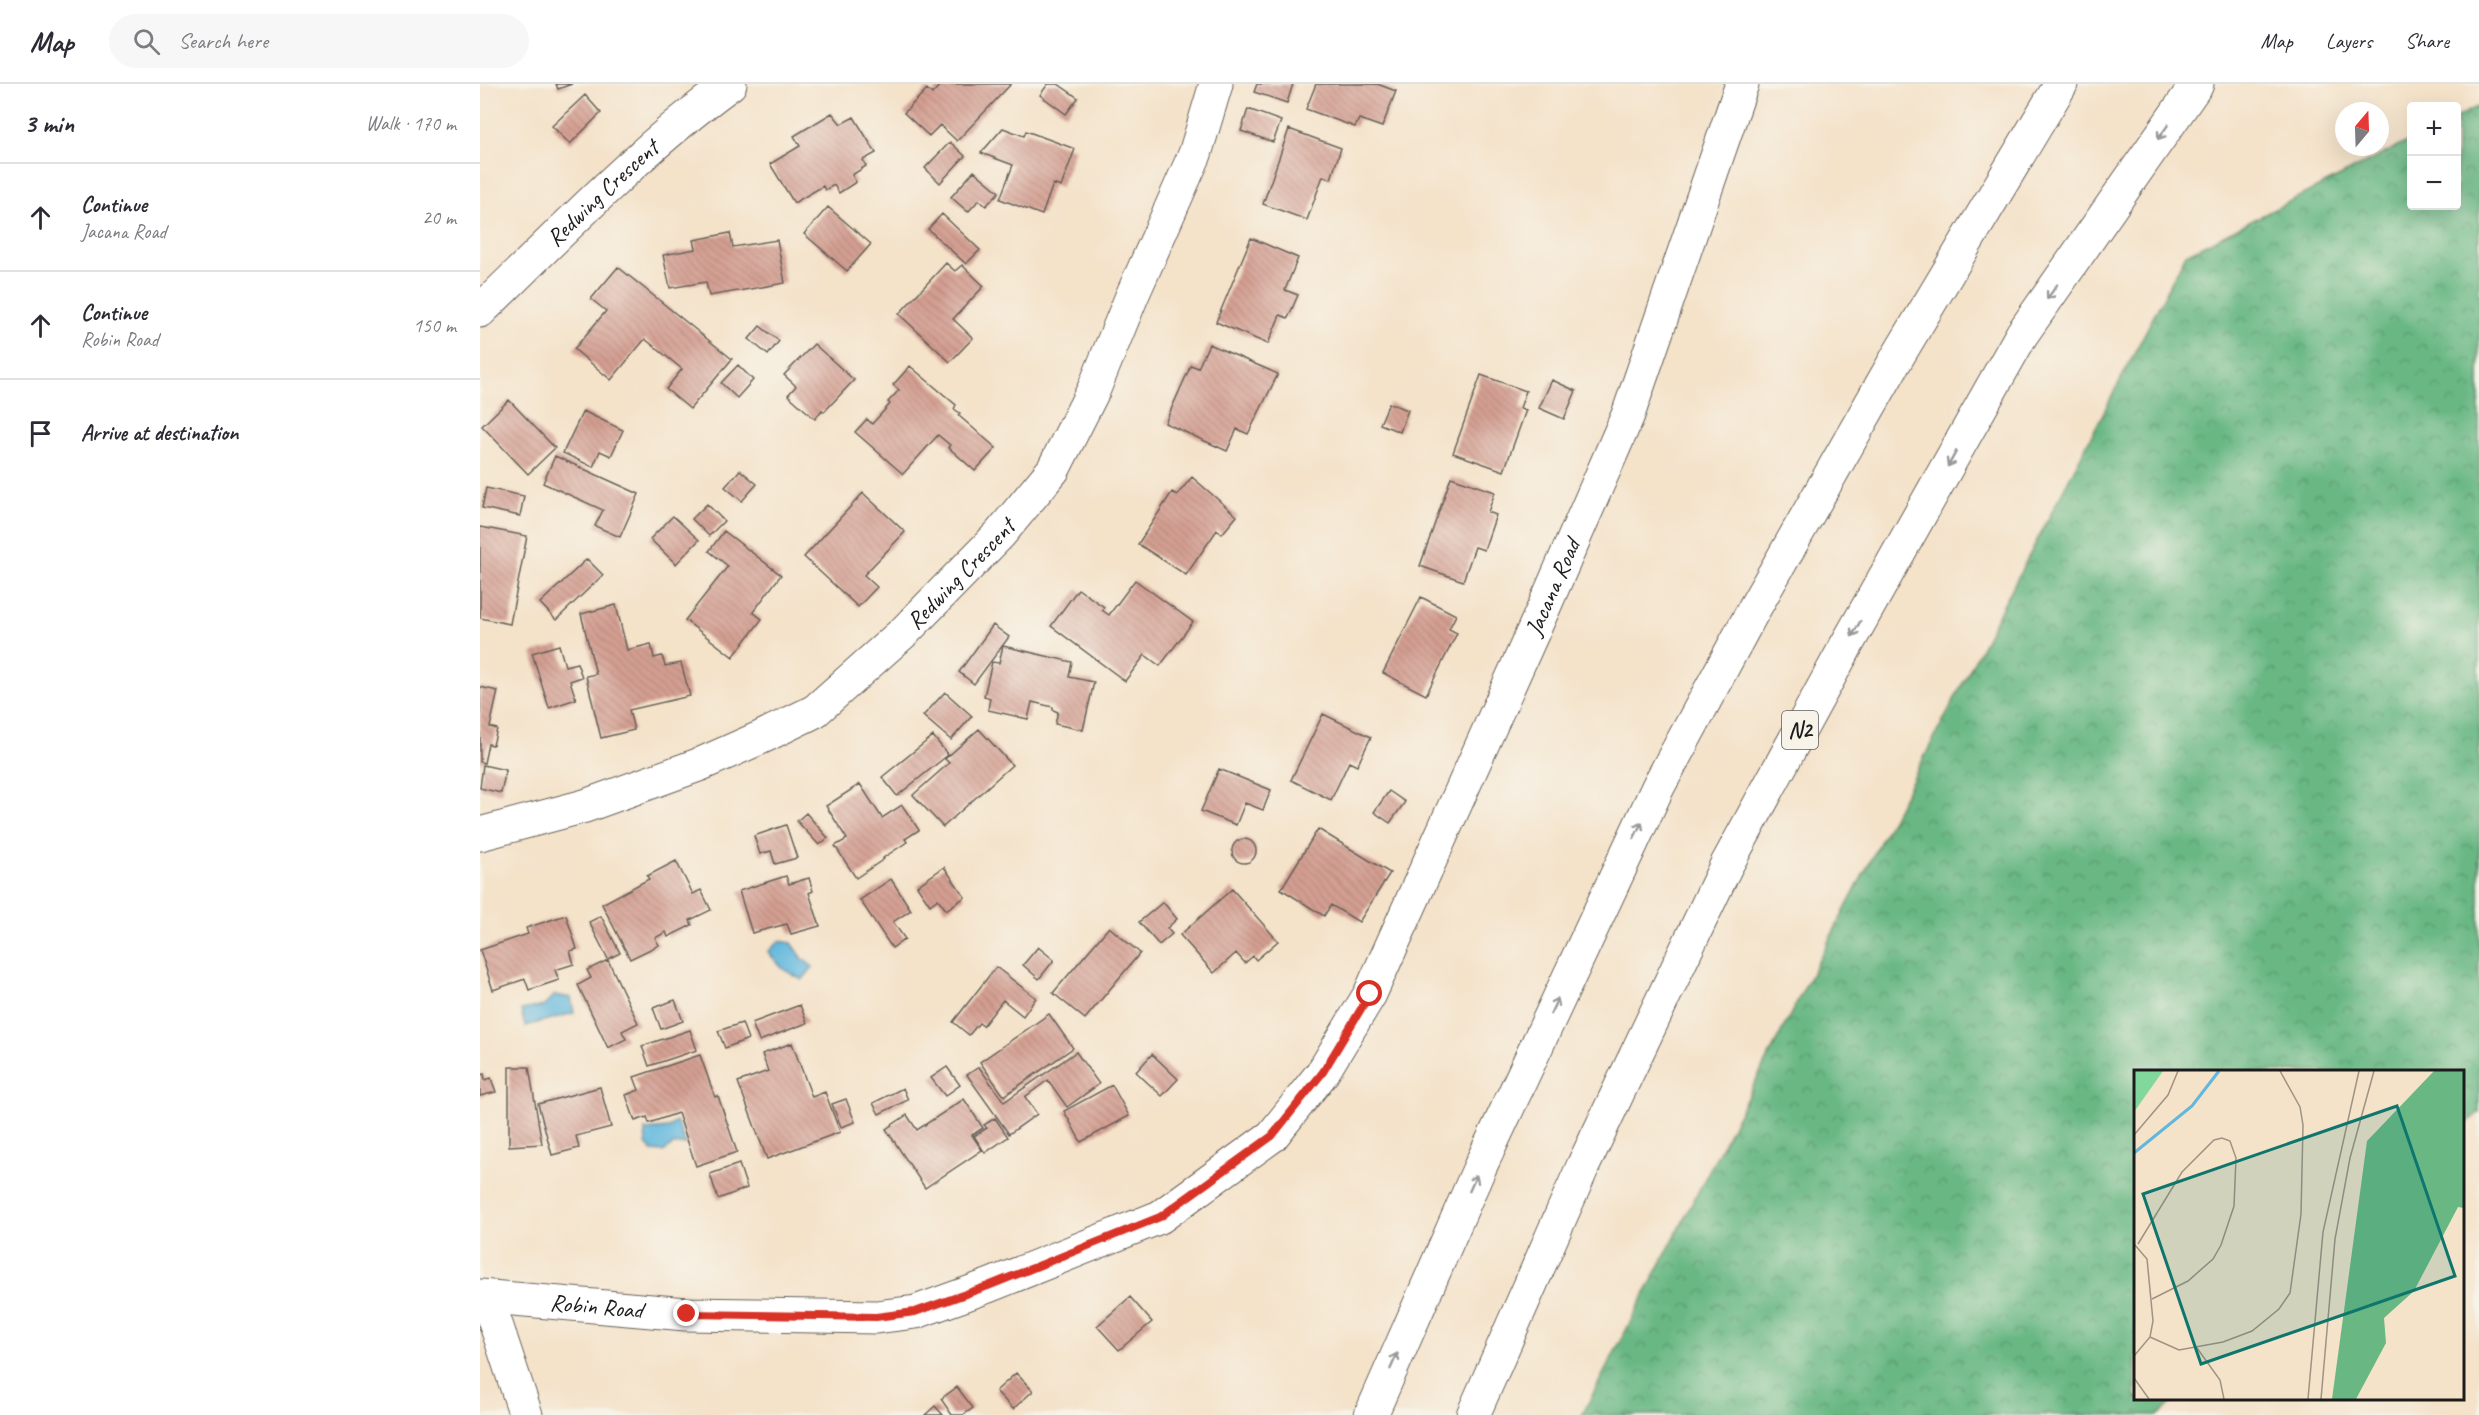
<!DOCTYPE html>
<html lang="en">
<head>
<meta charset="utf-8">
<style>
	body { margin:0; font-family:Caveat,sans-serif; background:#f7f7f7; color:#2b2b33 }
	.controls { position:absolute; right:18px; top:18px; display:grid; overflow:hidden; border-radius:6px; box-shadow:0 6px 24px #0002 }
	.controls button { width:54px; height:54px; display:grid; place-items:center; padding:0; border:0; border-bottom:2px solid #e1e1e2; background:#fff; color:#2b2b33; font:30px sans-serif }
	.compass { position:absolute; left:1855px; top:18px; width:54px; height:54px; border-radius:50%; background:#fff; box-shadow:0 6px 24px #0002; rotate:19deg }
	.stop { position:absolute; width:18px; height:18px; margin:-14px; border:4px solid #d93025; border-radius:50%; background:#fff }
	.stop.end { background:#d93025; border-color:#fff; box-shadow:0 2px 6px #0008 }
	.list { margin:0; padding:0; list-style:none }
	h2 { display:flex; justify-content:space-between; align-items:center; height:78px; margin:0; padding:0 24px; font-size:26px }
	h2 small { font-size:20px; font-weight:400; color:#7c7c81 }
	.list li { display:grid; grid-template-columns:39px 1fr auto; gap:18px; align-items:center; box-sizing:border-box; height:108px; padding:0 24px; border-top:2px solid #e1e1e2 }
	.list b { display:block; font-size:22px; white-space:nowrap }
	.list p { margin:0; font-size:20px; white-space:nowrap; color:#7c7c81 }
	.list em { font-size:20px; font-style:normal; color:#7c7c81 }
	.icon { flex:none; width:33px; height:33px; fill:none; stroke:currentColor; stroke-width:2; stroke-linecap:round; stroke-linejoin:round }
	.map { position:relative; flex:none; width:1999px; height:1331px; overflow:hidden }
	header { display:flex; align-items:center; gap:36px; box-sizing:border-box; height:84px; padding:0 30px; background:#fff; border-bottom:2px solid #e1e1e2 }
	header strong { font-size:28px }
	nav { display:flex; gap:33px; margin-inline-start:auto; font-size:21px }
	.search { width:420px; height:54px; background:#f7f7f7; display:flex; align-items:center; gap:15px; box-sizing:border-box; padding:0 21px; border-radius:33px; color:#7c7c81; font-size:22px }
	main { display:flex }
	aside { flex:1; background:#fff }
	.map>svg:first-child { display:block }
</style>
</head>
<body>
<header>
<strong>Map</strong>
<div class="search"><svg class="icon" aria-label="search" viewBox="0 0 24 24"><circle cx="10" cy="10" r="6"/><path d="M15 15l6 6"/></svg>Search here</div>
<nav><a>Map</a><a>Layers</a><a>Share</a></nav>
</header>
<main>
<aside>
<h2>3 min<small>Walk · 170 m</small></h2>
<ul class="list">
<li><svg class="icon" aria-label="ahead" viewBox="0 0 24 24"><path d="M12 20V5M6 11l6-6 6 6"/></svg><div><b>Continue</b><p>Jacana Road</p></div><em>20 m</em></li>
<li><svg class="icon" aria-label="ahead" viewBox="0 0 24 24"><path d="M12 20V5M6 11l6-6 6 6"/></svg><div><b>Continue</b><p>Robin Road</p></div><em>150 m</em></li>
<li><svg class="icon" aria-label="arrive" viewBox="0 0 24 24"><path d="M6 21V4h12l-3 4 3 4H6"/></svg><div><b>Arrive at destination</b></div></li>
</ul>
</aside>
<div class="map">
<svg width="1999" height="1331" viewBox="0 0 1999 1331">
	<defs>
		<pattern id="forest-crowns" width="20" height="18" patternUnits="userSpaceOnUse" patternTransform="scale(1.5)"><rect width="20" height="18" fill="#69b884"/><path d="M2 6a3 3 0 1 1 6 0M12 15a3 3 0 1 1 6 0" fill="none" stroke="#56956b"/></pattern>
		<pattern id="building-back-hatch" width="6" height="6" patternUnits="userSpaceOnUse" patternTransform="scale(1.5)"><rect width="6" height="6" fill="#d49f92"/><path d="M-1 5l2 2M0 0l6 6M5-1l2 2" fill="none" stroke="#b5887d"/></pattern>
	</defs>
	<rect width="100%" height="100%" fill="#f7f3e8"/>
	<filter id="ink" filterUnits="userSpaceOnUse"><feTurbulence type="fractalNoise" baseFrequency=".0167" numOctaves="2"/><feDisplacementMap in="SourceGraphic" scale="12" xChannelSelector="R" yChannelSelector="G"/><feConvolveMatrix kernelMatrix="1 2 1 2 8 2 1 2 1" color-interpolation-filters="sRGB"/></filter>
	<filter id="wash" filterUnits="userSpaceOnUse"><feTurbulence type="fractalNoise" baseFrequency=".008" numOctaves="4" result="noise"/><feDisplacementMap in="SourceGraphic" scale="24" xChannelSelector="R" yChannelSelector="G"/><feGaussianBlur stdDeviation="1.35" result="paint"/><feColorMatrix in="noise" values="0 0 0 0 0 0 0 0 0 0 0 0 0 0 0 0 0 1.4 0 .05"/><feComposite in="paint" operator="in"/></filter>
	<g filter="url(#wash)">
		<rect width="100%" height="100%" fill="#f4e2c9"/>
		<path fill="url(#forest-crowns)" stroke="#426a50" stroke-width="1.5" d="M 1999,22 L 1999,1028 L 1983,1043 L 1982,988 L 1656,988 L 1656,1314 L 1696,1315 L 1679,1331 L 1102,1331 L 1706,170 L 1931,56 L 1932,122 L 1976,122 L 1977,33 Z"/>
		<path fill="#61b7dd" stroke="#3e6a7c" stroke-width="1.5" d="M 299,857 L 312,859 L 323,875 L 333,883 L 322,896 L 303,885 L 288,868 Z
			M 75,911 L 91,914 L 94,929 L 45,942 L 41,926 L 64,922 Z
			M 196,1037 L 206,1060 L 193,1061 L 183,1068 L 172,1067 L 166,1060 L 165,1046 L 189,1044 Z"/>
		<g id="blocks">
			<path fill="url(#building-back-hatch)" d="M 76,0 L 92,0 L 78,5 Z
				M 461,0 L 531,0 L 477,57 L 460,41 L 449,52 L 424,29 L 447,5 L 452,10 Z
				M 568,0 L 578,0 L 598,14 L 586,30 L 560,11 Z
				M 777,0 L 813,0 L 807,19 L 774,8 Z
				M 836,0 L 897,0 L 916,7 L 902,43 L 879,35 L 875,43 L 826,25 Z
				M 105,11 L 121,29 L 90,60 L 72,42 Z
				M 768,25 L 801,37 L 793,58 L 761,47 Z
				M 352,29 L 361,40 L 374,33 L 396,69 L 383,76 L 386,82 L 372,91 L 376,98 L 359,109 L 354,101 L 345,106 L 343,102 L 314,119 L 290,80 L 320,62 L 314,52 Z
				M 523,44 L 544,52 L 546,47 L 595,65 L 581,103 L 573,100 L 562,131 L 520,115 L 533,81 L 501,69 Z
				M 809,45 L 861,64 L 851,95 L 843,92 L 827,136 L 783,120 Z
				M 470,58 L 485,72 L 460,99 L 445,84 Z
				M 494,87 L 519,108 L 506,122 L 499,116 L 488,128 L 471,113 Z
				M 348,123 L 391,160 L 367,187 L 324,150 Z
				M 462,130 L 500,166 L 486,180 L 448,145 Z
				M 250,149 L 253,163 L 297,156 L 305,199 L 229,212 L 226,198 L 190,204 L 183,171 L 216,165 L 214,156 Z
				M 771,154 L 818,174 L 805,206 L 818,211 L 808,234 L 800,231 L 788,260 L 736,238 Z
				M 466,179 L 475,187 L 482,181 L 504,202 L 473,235 L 493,254 L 470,278 L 419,230 Z
				M 138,183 L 252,275 L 210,325 L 186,305 L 202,285 L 165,255 L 131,296 L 94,265 L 126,227 L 111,215 Z
				M 280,242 L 299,257 L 288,271 L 269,255 Z
				M 334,260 L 374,296 L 344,328 L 342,326 L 335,335 L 308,311 L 316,302 L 304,291 Z
				M 729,260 L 798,290 L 768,350 L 757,345 L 747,367 L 685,339 L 711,281 L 718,284 Z
				M 258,281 L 273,296 L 257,314 L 241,299 Z
				M 430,282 L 476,321 L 474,325 L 480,329 L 478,331 L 516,364 L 495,387 L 468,363 L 470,361 L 458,351 L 423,390 L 375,348 L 387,335 L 392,340 L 410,320 L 408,318 L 419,306 L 413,301 Z
				M 1001,291 L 1046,307 L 1040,324 L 1046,326 L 1024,387 L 973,369 Z
				M 1072,296 L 1096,307 L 1084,335 L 1059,324 Z
				M 29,316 L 75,364 L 48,390 L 2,342 Z
				M 909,319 L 928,326 L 920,348 L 900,340 Z
				M 103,327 L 143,346 L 131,372 L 120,367 L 113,383 L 83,369 Z
				M 75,372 L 159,410 L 140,453 L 115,442 L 123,426 L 63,399 Z
				M 260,386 L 277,400 L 262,417 L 245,403 Z
				M 712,393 L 757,432 L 742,450 L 737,446 L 706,491 L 658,460 L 692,408 L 697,411 Z
				M 971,393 L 1015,408 L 1008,428 L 1016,431 L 1004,466 L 995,463 L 983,497 L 940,482 Z
				M 6,404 L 44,412 L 40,432 L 2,424 Z
				M 383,409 L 425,448 L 384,491 L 397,503 L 378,523 L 324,473 Z
				M 227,420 L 244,437 L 229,452 L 212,435 Z
				M 193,432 L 219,456 L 196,480 L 170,455 Z
				M 0,443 L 47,452 L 30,540 L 0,534 Z
				M 244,447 L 301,491 L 273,528 L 282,535 L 253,573 L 205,536 L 248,482 L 229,467 Z
				M 107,475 L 123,491 L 76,536 L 60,519 Z
				M 655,496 L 713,538 L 680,582 L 665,571 L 645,597 L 571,542 L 598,505 L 624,523 L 622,526 L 629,531 Z
				M 941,513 L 976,531 L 969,545 L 977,549 L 946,611 L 903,589 Z
				M 136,521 L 147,566 L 171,560 L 174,574 L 182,572 L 185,582 L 201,579 L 210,612 L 149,626 L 154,646 L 121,654 L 106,592 L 116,590 L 101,530 Z
				M 513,541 L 529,553 L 494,600 L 479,588 Z
				M 79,561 L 85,582 L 97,579 L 102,593 L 90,597 L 96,615 L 69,624 L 52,569 Z
				M 523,562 L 592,578 L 589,593 L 614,598 L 603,646 L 575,640 L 578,628 L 573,626 L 573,623 L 552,618 L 548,635 L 508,626 L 510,614 L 504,612 L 512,578 L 519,579 Z
				M 0,603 L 18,607 L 10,643 L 17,645 L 13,661 L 8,660 L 4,679 L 0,678 Z
				M 465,608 L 492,632 L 471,656 L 443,632 Z
				M 843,630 L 891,653 L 877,682 L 869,678 L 851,716 L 811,696 Z
				M 499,645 L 532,681 L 463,743 L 433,711 L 469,679 L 465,675 Z
				M 453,652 L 468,671 L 417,712 L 402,693 Z
				M 3,681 L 26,686 L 21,709 L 0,704 Z
				M 739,685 L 791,706 L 783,726 L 765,719 L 756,741 L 721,727 Z
				M 380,700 L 402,734 L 422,721 L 439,746 L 425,755 L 427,758 L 403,774 L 404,775 L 376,794 L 355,762 L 367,755 L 346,722 Z
				M 909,707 L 925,718 L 910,739 L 894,728 Z
				M 326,729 L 348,754 L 339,761 L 317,737 Z
				M 306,741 L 317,774 L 295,780 L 291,767 L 280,770 L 274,752 Z
				M 838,745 L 910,789 L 879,838 L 851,821 L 844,832 L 801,805 Z
				M752 767a12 12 0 1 1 24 0a12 12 0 1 1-24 0Z
				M 196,777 L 213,810 L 221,806 L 231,826 L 210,836 L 212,841 L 188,853 L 186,848 L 175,854 L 179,861 L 150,875 L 122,820 L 169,795 L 167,792 Z
				M 464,783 L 485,813 L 466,826 L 458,815 L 450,821 L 437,802 Z
				M 306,792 L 309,800 L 329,794 L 333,807 L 329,809 L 340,842 L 311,850 L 307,840 L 272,849 L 259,807 Z
				M 411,795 L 431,826 L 413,838 L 425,855 L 412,864 L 380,816 Z
				M 752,805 L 798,857 L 776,876 L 773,872 L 765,879 L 756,869 L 734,889 L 700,851 Z
				M 683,818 L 697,835 L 687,844 L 692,850 L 679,861 L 659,838 Z
				M 86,831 L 97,865 L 90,867 L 94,880 L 75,886 L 79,896 L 49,906 L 45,895 L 13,906 L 0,866 L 48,850 L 46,844 Z
				M 121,832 L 140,869 L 128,875 L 109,838 Z
				M 629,843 L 660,869 L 605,935 L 573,909 Z
				M 558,863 L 574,876 L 559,895 L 543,881 Z
				M 128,876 L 158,939 L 142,947 L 146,955 L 128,964 L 98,901 L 111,894 L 107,886 Z
				M 516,883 L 556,914 L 543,932 L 523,916 L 503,942 L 499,939 L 489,951 L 473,938 Z
				M 195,916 L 203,937 L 181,945 L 173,924 Z
				M 320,921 L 327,939 L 279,957 L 272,939 Z
				M 569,930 L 593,964 L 524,1012 L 500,978 Z
				M 262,939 L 268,955 L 245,964 L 238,947 Z
				M 210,946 L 217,966 L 169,982 L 162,962 Z
				M 312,959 L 332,1013 L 345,1008 L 360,1048 L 287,1075 L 258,998 L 288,987 L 282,970 Z
				M 596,968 L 619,1000 L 587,1023 L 568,996 L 545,1013 L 557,1030 L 529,1050 L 487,991 L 499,983 L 524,1018 Z
				M 672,970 L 698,995 L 682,1012 L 656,988 Z
				M 220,971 L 235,1013 L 238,1012 L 257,1068 L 216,1082 L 198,1029 L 169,1039 L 167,1033 L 155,1037 L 146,1011 L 159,1006 L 154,993 Z
				M 29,983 L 49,983 L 62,1060 L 29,1062 Z
				M 467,983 L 480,1001 L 465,1012 L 451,994 Z
				M 4,990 L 5,996 L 11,994 L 16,1008 L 0,1012 L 0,991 Z
				M 632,1001 L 649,1032 L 601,1058 L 584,1027 Z
				M 120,1003 L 131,1043 L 96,1052 L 99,1064 L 72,1071 L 58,1020 Z
				M 423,1004 L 428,1016 L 399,1030 L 393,1019 Z
				M 366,1015 L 375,1038 L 361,1043 L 352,1020 Z
				M 484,1015 L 503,1044 L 492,1051 L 502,1066 L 445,1104 L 406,1045 L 427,1031 L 437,1046 Z
				M 515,1034 L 528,1053 L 505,1069 L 494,1052 L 507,1044 L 504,1041 Z
				M 259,1080 L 267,1104 L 238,1115 L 230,1090 Z
				M 650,1213 L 672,1238 L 639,1266 L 617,1242 Z
				M 536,1289 L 553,1307 L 533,1325 L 516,1307 Z
				M 477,1303 L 493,1324 L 483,1331 L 472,1331 L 461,1315 Z
				M 455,1322 L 463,1331 L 445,1331 Z"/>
		</g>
	</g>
	<g filter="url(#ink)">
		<use href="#blocks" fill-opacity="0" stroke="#686159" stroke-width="1.5"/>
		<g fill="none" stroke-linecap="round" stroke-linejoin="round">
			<defs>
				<g id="minor">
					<path id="s1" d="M 0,227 C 81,149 159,66 250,0"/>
					<path id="s2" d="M 0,750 L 105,722 L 221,680 L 282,653 L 335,627 L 425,547 L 520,450 L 573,386 L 614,305 L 652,212 L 715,70 L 736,0"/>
					<path id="s3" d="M 0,1212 L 206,1230 L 396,1233 L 436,1228 L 508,1202 L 680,1133 L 792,1052 L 843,988 L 890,910 L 1065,521 L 1148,331 L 1262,0"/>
					<path d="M 7,1213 L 46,1331"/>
				</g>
				<path id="highway" d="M 891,1331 L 1000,1083 L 1178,703 L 1274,525 L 1418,272 L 1581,0
					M 993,1331 L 1103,1082 L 1246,782 L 1366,562 L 1542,250 L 1717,0"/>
			</defs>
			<use href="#minor" stroke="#686159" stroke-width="35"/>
			<use href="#highway" stroke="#686159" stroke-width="35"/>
			<use href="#minor" stroke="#fff" stroke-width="33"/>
			<use href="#highway" stroke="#fff" stroke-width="33"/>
		</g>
		<defs><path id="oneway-shaft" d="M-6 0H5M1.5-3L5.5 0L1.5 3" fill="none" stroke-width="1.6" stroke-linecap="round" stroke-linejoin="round" transform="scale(1.5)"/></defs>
		<g stroke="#999">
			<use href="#oneway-shaft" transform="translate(1683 48) rotate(125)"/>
			<use href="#oneway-shaft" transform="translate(1572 208) rotate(125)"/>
			<use href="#oneway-shaft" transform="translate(1472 375) rotate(119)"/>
			<use href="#oneway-shaft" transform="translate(1376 545) rotate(119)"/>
			<use href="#oneway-shaft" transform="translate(1158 746) rotate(-64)"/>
			<use href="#oneway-shaft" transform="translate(1074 922) rotate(-65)"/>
			<use href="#oneway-shaft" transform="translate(993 1099) rotate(-66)"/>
			<use href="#oneway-shaft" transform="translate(914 1277) rotate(-66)"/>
		</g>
	</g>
	<g fill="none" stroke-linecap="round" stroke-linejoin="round" filter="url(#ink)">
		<path stroke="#d93025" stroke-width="8" d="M 207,1230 L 396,1233 L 435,1228 L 508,1202 L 680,1133 L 792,1052 L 843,988 L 890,910"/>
	</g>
	<g text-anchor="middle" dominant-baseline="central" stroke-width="4.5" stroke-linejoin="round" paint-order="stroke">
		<rect fill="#f7f3e8" stroke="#5e5c59" stroke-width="1.5" x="1302" y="627" width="36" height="38" rx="4.5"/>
		<g font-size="22" font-weight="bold" fill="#1c1c1c">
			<text x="1320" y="646">N2</text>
		</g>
		<g font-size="24" fill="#1c1c1c" stroke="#f7f3e8">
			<text stroke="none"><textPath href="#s1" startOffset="170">Redwing Crescent</textPath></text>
			<text stroke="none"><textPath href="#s2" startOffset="558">Redwing Crescent</textPath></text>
			<text stroke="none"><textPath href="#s3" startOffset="1456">Jacana Road</textPath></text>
			<text stroke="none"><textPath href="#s3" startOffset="117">Robin Road</textPath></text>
		</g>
	</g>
	<g transform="translate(1654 986)">
		<rect width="330" height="330" fill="#f4e2c9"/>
		<path d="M 300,1 L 330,1 L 330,138 L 324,137 L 280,221 L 250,248 L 252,273 L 222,329 L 198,329 L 233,71 Z" fill="#69b884"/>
		<path d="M 0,1 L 29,1 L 0,42 Z" fill="#82d89c"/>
		<path fill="none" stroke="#61b7dd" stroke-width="3" d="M 0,83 L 58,36 L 85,1"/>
		<path fill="none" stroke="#9e9384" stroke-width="1.5" d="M 0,65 L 34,25 L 44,1M 0,174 L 13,189 L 19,251 L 16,267 L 0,286M 4,174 L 48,102 L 80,70 L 88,68 L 96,71 L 102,88 L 100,136 L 87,175 L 79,189 L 54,211 L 18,229M 16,267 L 45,280 L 89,272 L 118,261 L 145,239 L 156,223 L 167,144 L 169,55 L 166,37 L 146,1M 63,278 L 86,310 L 90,329M 0,308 L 15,329M 174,329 L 189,162 L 225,1M 187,329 L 201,169 L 216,88 L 240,1"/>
		<path fill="#0f766e" fill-opacity="0.15" stroke="#0f766e" stroke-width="3" d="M 263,36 L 321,206 L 67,294 L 9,124 Z"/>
		<rect width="330" height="330" fill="none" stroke="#1c1c1c" stroke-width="3"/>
	</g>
</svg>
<div class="controls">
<button>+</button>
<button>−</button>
</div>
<svg class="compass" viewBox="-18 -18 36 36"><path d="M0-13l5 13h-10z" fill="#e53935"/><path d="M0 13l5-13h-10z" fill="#7c7c81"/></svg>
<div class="stop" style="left:890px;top:910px"></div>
<div class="stop end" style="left:207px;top:1230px"></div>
</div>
</main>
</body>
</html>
